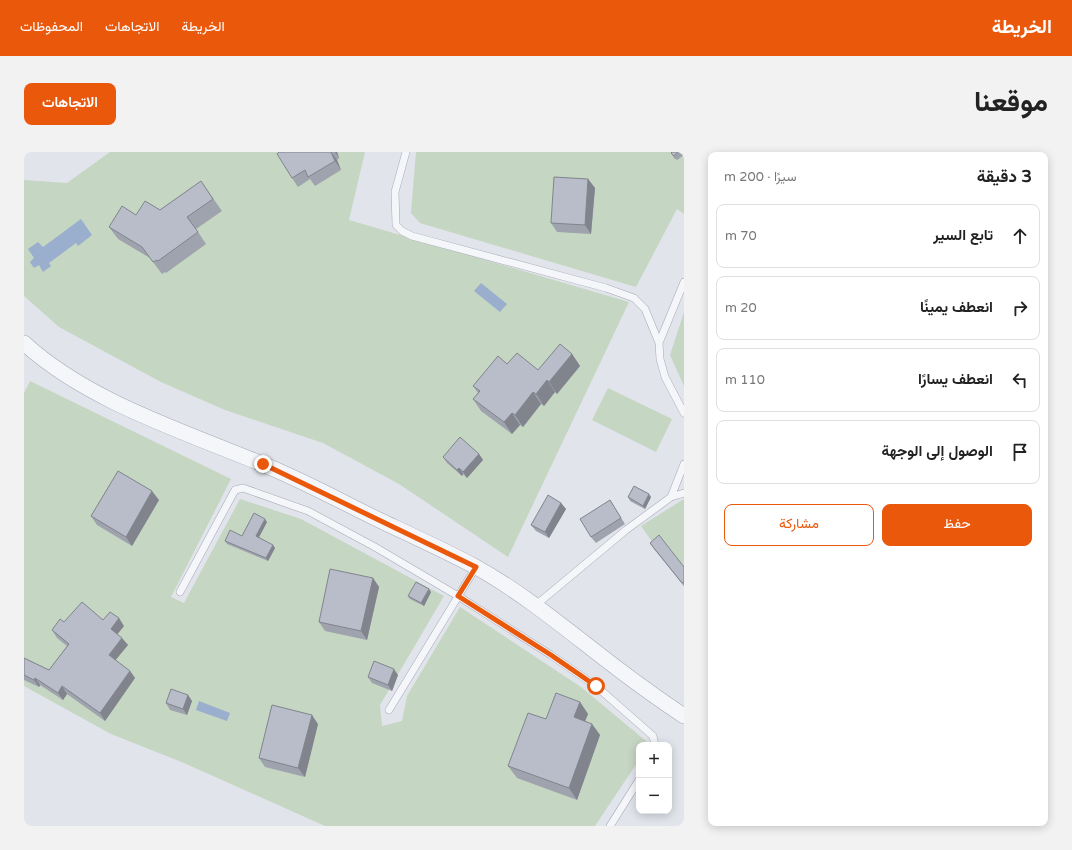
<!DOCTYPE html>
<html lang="ar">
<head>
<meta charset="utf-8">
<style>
	body { margin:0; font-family:"Varela Round",Vazirmatn,sans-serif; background:#f2f2f2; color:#222; direction:rtl }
	.controls { position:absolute; right:12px; bottom:12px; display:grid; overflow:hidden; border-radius:8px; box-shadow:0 2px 10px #0003 }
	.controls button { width:36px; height:36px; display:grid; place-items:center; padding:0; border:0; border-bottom:1px solid #e0e0e0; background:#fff; color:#222; font:20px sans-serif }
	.stop { position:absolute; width:12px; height:12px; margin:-9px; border:3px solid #ea580c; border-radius:50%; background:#fff }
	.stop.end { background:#ea580c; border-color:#fff; box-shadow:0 1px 4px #0008 }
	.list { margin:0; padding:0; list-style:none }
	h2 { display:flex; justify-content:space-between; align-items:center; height:52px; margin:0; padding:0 16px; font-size:17px }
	h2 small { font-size:13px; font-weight:400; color:#767676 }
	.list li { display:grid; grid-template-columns:26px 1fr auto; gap:12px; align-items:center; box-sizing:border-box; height:64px; margin:0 8px 8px; padding:0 8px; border:1px solid #e0e0e0; border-radius:8px }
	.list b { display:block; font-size:15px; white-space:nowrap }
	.list em { font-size:13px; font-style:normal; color:#767676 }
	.actions { display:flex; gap:8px; padding:12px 16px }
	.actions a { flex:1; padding:9px 0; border:1px solid #ea580c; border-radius:8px; text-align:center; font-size:14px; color:#ea580c }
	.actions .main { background:#ea580c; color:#fff }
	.icon { flex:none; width:22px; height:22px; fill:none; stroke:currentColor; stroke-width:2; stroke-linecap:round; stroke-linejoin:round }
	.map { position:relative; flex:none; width:660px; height:674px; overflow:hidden; direction:ltr; border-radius:8px }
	header { display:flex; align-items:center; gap:24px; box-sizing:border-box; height:56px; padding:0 20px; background:#ea580c; color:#fff }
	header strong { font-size:19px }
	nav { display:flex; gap:22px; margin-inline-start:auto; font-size:14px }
	.intro { display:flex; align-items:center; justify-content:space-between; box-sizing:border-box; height:96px; padding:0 24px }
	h1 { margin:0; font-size:28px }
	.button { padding:10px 18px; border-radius:8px; background:#ea580c; color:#fff; font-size:14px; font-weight:700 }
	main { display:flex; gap:24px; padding:0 24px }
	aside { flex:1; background:#fff; border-radius:8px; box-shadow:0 2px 10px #0003 }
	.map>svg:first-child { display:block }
</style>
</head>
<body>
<header>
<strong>الخريطة</strong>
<nav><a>الخريطة</a><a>الاتجاهات</a><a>المحفوظات</a></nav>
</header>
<div class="intro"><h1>موقعنا</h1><a class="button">الاتجاهات</a></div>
<main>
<aside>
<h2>3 دقيقة<small>سيرًا · 200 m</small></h2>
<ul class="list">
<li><svg class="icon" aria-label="ahead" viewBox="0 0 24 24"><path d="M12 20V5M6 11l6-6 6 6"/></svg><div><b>تابع السير</b></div><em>70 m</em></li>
<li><svg class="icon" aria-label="right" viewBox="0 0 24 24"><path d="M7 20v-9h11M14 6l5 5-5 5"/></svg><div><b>انعطف يمينًا</b></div><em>20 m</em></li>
<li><svg class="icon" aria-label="left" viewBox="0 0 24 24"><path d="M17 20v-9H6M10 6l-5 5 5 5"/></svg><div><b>انعطف يسارًا</b></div><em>110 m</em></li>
<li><svg class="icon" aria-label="arrive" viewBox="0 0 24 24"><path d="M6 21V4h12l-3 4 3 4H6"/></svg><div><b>الوصول إلى الوجهة</b></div></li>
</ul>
<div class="actions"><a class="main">حفظ</a><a>مشاركة</a></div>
</aside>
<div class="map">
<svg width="660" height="674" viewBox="0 0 660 674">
	<rect width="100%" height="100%" fill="#e1e4eb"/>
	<path fill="#c5d6c2" d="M 86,0 L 341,0 L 325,68 L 605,150 L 484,405 L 375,332 L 299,291 L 201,258 L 137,230 L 35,175 L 0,144 L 0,28 L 43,31 Z
		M 392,0 L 660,0 L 660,62 L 653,57 L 612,135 L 396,71 L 387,61 Z
		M 660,160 L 660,234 L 646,203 Z
		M 6,229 L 207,327 L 147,445 L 160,451 L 216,347 L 277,367 L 420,444 L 356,553 L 358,574 L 378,569 L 383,544 L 436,455 L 557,535 L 622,589 L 621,593 L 615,593 L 615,608 L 571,674 L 301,674 L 160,611 L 87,582 L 0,534 L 0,241 Z
		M 584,236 L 648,267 L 632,300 L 568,268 Z
		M 660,347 L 660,435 L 617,374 Z"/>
	<path fill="#9aaecd" d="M 57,67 L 68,83 L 54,94 L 52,91 L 25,111 L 27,114 L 19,120 L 15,113 L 10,116 L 6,110 L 10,106 L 4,97 L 14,90 L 19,95 Z
		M 457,131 L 483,152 L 476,160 L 450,139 Z
		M 175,549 L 206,561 L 203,569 L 172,558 Z"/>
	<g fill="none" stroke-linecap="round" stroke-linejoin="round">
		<defs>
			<path id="lane" d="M 382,0 L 371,40 L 372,73 L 378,79 L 388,84 L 582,136 L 610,146 L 621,157 L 635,191 L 636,207 L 641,225 L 660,261
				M 635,191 L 660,130
				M 647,345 L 660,312
				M 156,440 L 211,338 L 219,336 L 284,359 L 351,395 L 434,444 L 527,503 L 572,534 L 629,584 L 631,593
				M 512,453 L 602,378 L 647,345 L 660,341
				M 365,558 L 452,415
				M 586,674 L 615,628"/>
			<path id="street" d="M 0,191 C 63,249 159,279 238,312 C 278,328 316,349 355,368 C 387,383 420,398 452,415 C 504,444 550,484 598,520 C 618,535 639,550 660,564"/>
		</defs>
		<use href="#lane" stroke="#a6aab6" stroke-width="8"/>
		<use href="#street" stroke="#a6aab6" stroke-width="16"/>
		<use href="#lane" stroke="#f5f6f9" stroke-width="7"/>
		<use href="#street" stroke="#f5f6f9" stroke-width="15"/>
	</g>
	<path fill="#9ea3ad" d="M 255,0 L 313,0 L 315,6 L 313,8 L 317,18 L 291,34 L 286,27 L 274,35 L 268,26 Z
		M 648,0 L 660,0 L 660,3 L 653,8 L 650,6 L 647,1 Z
		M 564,27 L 571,36 L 567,82 L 533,80 L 527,71 Z
		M 177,29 L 198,59 L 172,77 L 182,92 L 142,121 L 141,120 L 138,122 L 126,106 L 94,87 L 85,75 L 112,63 L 136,58 Z
		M 548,202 L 556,214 L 533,242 L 531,240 L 520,254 L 517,252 L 499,275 L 496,273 L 488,282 L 457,259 L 449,247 L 454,241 L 449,234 L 483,212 L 514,218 Z
		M 455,302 L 459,308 L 443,326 L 439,322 L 438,324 L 423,311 L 419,305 Z
		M 604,345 L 627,345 L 621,357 L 606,349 Z
		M 135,348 L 108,394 L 73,373 L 67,364 Z
		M 586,348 L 601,372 L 572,391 L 567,385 Z
		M 537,351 L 542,357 L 525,386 L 512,379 L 507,373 Z
		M 243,370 L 235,385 L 251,396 L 244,409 L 203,392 L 201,389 L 218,384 Z
		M 626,391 L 660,415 L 660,434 L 630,397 Z
		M 349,426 L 355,435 L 343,488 L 301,479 L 295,470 Z
		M 407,440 L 400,454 L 386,447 L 384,444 Z
		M 40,470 L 100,474 L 93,482 L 104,493 L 91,508 L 106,519 L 111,526 L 81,569 L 43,542 L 39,548 L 16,533 L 15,535 L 0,528 L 0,506 L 25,518 L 43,494 L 33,486 L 28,478 Z
		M 374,523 L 368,539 L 348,531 L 344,525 Z
		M 164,543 L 168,549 L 163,563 L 146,558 L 142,551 Z
		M 556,550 L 564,562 L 561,569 L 568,572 L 576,583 L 553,648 L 493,626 L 484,614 L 522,567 Z
		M 294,572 L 281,625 L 241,615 L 235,606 Z"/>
	<path fill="#81848d" d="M 307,0 L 313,8 L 317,18 L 311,9 Z
		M 311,0 L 313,0 L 315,6 Z
		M 564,27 L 571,36 L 567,82 L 561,73 Z
		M 548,202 L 556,214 L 533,242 L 525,230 Z
		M 523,228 L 531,240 L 520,254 L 512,242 Z
		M 509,240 L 517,252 L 499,275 L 491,263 Z
		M 488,261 L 496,273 L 488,282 L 480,270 Z
		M 455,302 L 459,308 L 443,326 L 439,320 Z
		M 435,316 L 439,322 L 438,324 L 433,318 Z
		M 128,339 L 135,348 L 108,394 L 102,385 Z
		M 625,342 L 627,345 L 621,357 L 619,354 Z
		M 537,351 L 542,357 L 525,386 L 521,380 Z
		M 241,367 L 243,370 L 234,387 L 232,384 Z
		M 249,393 L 251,396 L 244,409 L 242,406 Z
		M 349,426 L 355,435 L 343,488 L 337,479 Z
		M 405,437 L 407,440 L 400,454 L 397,451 Z
		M 95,466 L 100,474 L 92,484 L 87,477 Z
		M 98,486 L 104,493 L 90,510 L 85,503 Z
		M 370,517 L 374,523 L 368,539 L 364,533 Z
		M 106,519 L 111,526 L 81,569 L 76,561 Z
		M 11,526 L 16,533 L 15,535 L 10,528 Z
		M 38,534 L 43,542 L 39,548 L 34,541 Z
		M 164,543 L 168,549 L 163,563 L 159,557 Z
		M 556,550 L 564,562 L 558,577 L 550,565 Z
		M 288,563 L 294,572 L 281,625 L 274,616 Z
		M 568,572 L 576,583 L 553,648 L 545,636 Z"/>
	<path fill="#b8bdc9" stroke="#81848d" d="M 255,0 L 307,0 L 311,9 L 284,25 L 281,18 L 268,26 L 253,2 Z
		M 648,0 L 654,0 L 650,4 L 647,1 Z
		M 530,25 L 564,27 L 561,73 L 527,71 Z
		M 177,29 L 189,47 L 163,65 L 174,80 L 134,109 L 133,108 L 129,110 L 118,95 L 85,75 L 98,54 L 112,63 L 121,49 L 136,58 Z
		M 536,192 L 548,202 L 525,230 L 523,228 L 512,242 L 509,240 L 491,263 L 488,261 L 480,270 L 449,247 L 456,239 L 449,234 L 474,204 L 483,212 L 493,201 L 514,218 Z
		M 436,285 L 455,302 L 439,320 L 435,316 L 433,318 L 419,305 Z
		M 94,319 L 128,339 L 102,385 L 67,364 Z
		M 610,334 L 625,342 L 619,354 L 604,345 Z
		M 524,343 L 537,351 L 521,380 L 507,373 Z
		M 586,348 L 597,366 L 567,385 L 556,367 Z
		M 230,361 L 241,367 L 232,384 L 249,393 L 242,406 L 201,389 L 206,378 L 218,384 Z
		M 635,383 L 660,415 L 660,430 L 658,431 L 626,391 Z
		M 306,417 L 349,426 L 337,479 L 295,470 Z
		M 392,430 L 405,437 L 397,451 L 384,444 Z
		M 58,450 L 79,468 L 86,460 L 95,466 L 87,477 L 98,486 L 85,503 L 106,519 L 76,561 L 38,534 L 34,541 L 11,526 L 10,528 L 0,523 L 0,506 L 25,518 L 45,492 L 28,478 L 36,467 L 40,470 Z
		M 350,509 L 370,517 L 364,533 L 344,525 Z
		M 147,537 L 164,543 L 159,557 L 142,551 Z
		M 532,541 L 556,550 L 550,565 L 568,572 L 545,636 L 484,614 L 504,561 L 522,567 Z
		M 248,553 L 288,563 L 274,616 L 235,606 Z"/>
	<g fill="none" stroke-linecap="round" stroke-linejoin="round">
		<path stroke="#ea580c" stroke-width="5" d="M 239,312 L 452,415 L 434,444 L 527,503 L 572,534"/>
	</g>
</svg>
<div class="controls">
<button>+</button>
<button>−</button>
</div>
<div class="stop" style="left:572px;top:534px"></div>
<div class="stop end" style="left:239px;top:312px"></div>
</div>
</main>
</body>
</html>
